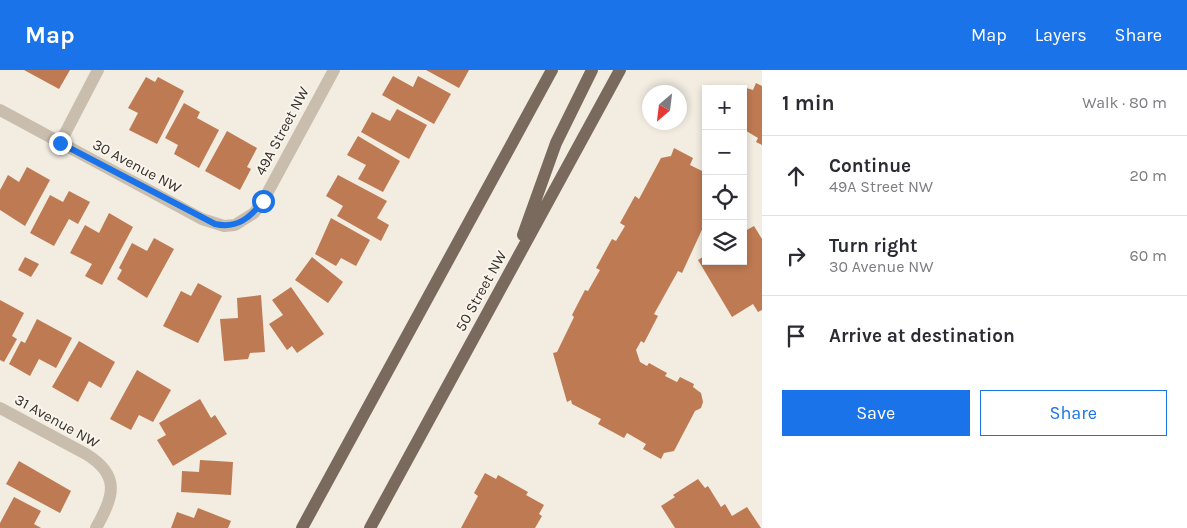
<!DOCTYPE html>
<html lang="en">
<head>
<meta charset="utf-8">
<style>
	body { margin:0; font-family:Karla,sans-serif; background:#f2f2f3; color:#2b2b33 }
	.controls { position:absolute; right:15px; top:15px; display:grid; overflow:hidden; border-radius:0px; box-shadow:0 2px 8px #0003 }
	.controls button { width:45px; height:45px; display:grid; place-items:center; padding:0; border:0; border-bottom:1px solid #e1e1e2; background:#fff; color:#2b2b33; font:25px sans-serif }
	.compass { position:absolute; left:642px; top:15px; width:45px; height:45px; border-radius:50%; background:#fff; box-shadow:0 2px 8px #0003; rotate:208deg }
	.stop { position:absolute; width:15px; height:15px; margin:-11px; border:4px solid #1a73e8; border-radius:50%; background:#fff }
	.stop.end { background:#1a73e8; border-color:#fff; box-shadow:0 1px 5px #0008 }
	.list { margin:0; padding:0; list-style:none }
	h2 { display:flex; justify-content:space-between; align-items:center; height:65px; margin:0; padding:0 20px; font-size:21px }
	h2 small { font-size:16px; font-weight:400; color:#7c7c81 }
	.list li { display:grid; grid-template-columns:32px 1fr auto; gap:15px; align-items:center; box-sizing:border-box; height:80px; padding:0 20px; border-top:1px solid #e1e1e2 }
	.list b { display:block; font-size:19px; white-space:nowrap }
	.list p { margin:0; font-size:16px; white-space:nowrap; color:#7c7c81 }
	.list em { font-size:16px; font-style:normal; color:#7c7c81 }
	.actions { display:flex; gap:10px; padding:15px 20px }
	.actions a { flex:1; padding:11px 0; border:1px solid #1a73e8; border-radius:0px; text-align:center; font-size:18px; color:#1a73e8 }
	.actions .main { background:#1a73e8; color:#fff }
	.icon { flex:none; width:28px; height:28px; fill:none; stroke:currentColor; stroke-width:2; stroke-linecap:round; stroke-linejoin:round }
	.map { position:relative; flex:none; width:762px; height:458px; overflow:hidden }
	header { display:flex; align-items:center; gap:30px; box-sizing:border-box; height:70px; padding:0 25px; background:#1a73e8; color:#fff }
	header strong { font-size:24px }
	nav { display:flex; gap:28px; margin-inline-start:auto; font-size:18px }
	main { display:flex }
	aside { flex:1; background:#fff }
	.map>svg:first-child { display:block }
</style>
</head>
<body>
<header>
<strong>Map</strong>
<nav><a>Map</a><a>Layers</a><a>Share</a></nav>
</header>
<main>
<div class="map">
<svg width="762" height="458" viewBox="0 0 762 458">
	<rect width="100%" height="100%" fill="#f2ece1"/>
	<path fill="#be7a53" d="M 24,0 L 70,0 L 59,19 Z
		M 426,0 L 469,0 L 459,18 Z
		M 393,6 L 413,17 L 418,6 L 451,24 L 434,54 L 382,25 Z
		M 146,7 L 155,12 L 158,7 L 184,21 L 157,74 L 129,60 L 138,43 L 128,38 Z
		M 756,13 L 762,16 L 762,75 L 756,72 L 758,68 L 743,59 L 743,17 L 753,20 Z
		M 184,33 L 200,42 L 197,48 L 219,60 L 199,98 L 174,84 L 178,75 L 165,68 Z
		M 397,39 L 427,55 L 409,89 L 361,62 L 372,42 L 390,51 Z
		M 227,61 L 257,78 L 247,97 L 251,99 L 240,120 L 205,101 Z
		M 358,66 L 400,91 L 383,122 L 358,109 L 366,95 L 347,85 Z
		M 674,78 L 693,88 L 690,95 L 706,103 L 706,151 L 682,203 L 678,201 L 654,244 L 658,246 L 644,273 L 641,271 L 636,280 L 640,292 L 647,296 L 649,293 L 667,303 L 665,306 L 677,312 L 680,307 L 694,314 L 693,317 L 701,323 L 703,332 L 701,338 L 695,341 L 674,381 L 664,383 L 661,389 L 643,379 L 646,374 L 627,363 L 624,368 L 598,354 L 601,349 L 572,334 L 571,330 L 567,332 L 553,283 L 557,282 L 574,247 L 572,245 L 585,220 L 588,221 L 600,200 L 596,198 L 612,169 L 616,171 L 625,156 L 620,153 L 635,126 L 639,129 L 661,88 L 671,86 Z
		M 27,97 L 50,110 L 25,156 L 0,140 L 0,120 L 8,105 L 19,112 Z
		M 338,105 L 387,131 L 377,148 L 389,155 L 381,171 L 337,146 L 343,136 L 326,126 Z
		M 69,121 L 90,132 L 78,154 L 69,149 L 54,176 L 30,163 L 50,125 L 63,132 Z
		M 109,143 L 133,157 L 102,215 L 85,206 L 92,194 L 70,183 L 85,155 L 99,163 Z
		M 331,148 L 370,170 L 356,196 L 341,188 L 336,196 L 315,184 Z
		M 754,156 L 762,169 L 762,240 L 758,242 L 753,234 L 732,247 L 698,190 L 706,185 L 706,191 L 743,191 L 743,162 Z
		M 154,168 L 174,179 L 147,228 L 117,209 L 122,200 L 119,198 L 132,173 L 147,181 Z
		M 25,187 L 39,194 L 31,207 L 18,200 Z
		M 312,187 L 343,212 L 328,233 L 295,210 Z
		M 198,213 L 222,226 L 198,273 L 163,256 L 181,221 L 191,226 Z
		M 291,217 L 324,264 L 297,283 L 292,276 L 287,280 L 269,254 L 283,245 L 272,230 Z
		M 261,225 L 265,282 L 250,283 L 248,289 L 224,291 L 220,249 L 238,248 L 237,228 Z
		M 0,230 L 24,243 L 12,266 L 17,269 L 4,292 L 0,290 Z
		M 37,249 L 72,268 L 56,298 L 39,289 L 30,306 L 9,294 L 21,271 L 25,273 Z
		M 79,271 L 115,292 L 101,318 L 89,311 L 78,332 L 52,317 Z
		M 137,300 L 171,320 L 153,352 L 139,345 L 131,360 L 110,349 Z
		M 200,329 L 211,348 L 215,345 L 227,364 L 173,396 L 157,370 L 166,365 L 159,353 Z
		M 200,390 L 233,392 L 231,425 L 181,422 L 182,401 L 199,402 Z
		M 19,391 L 71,421 L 60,443 L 6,414 Z
		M 485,403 L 496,409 L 498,405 L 528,422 L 526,425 L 544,435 L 539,444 L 542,446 L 535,458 L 461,458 L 478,426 L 474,423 Z
		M 698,409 L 705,418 L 708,416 L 721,437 L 725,434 L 732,446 L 747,437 L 761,458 L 675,458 L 661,436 L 675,427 L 673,425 Z
		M 14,427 L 41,441 L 34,454 L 41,458 L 0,458 L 0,453 Z
		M 198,438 L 231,451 L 228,458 L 171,458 L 177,442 L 194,448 Z"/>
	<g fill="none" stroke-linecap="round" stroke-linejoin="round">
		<path stroke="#c9bead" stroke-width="12" d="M 0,40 L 202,149 L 224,156 L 235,155 L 254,143 L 263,131 L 334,0
			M 60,73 L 98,0
			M 0,338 L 86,384 C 122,406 113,427 96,458"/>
		<path stroke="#796a5d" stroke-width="12" d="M 523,165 L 556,73 L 592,0
			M 302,458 L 552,0
			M 370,458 L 620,0"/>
	</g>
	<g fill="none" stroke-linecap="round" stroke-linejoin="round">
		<path stroke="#1a73e8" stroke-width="6" d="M 60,73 L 215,154 C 237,159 250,148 263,131"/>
	</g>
	<g text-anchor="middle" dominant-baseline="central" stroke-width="4" stroke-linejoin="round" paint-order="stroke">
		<g font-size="15" fill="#38312b" stroke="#f9f5ed">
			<text transform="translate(282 61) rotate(-62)">49A Street NW</text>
			<text transform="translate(137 96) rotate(28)">30 Avenue NW</text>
			<text transform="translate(481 221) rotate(-61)">50 Street NW</text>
			<text transform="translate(57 351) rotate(29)">31 Avenue NW</text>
		</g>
	</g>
</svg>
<div class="controls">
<button>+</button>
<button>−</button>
<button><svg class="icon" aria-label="locate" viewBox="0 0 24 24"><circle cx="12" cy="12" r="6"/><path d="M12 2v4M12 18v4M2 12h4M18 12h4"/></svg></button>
<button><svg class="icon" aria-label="layers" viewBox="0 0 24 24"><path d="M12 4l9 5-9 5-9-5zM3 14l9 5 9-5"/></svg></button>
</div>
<svg class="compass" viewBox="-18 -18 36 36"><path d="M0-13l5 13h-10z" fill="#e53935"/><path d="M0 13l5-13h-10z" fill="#7c7c81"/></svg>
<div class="stop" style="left:263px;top:131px"></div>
<div class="stop end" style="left:60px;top:73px"></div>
</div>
<aside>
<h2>1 min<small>Walk · 80 m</small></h2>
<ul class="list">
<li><svg class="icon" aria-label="ahead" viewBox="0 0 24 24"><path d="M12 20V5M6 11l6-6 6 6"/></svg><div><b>Continue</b><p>49A Street NW</p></div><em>20 m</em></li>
<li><svg class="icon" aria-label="right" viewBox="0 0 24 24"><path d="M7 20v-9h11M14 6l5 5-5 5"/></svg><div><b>Turn right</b><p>30 Avenue NW</p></div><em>60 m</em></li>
<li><svg class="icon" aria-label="arrive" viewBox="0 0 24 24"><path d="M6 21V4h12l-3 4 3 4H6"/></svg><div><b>Arrive at destination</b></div></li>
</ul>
<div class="actions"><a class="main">Save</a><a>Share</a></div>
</aside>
</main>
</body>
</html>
